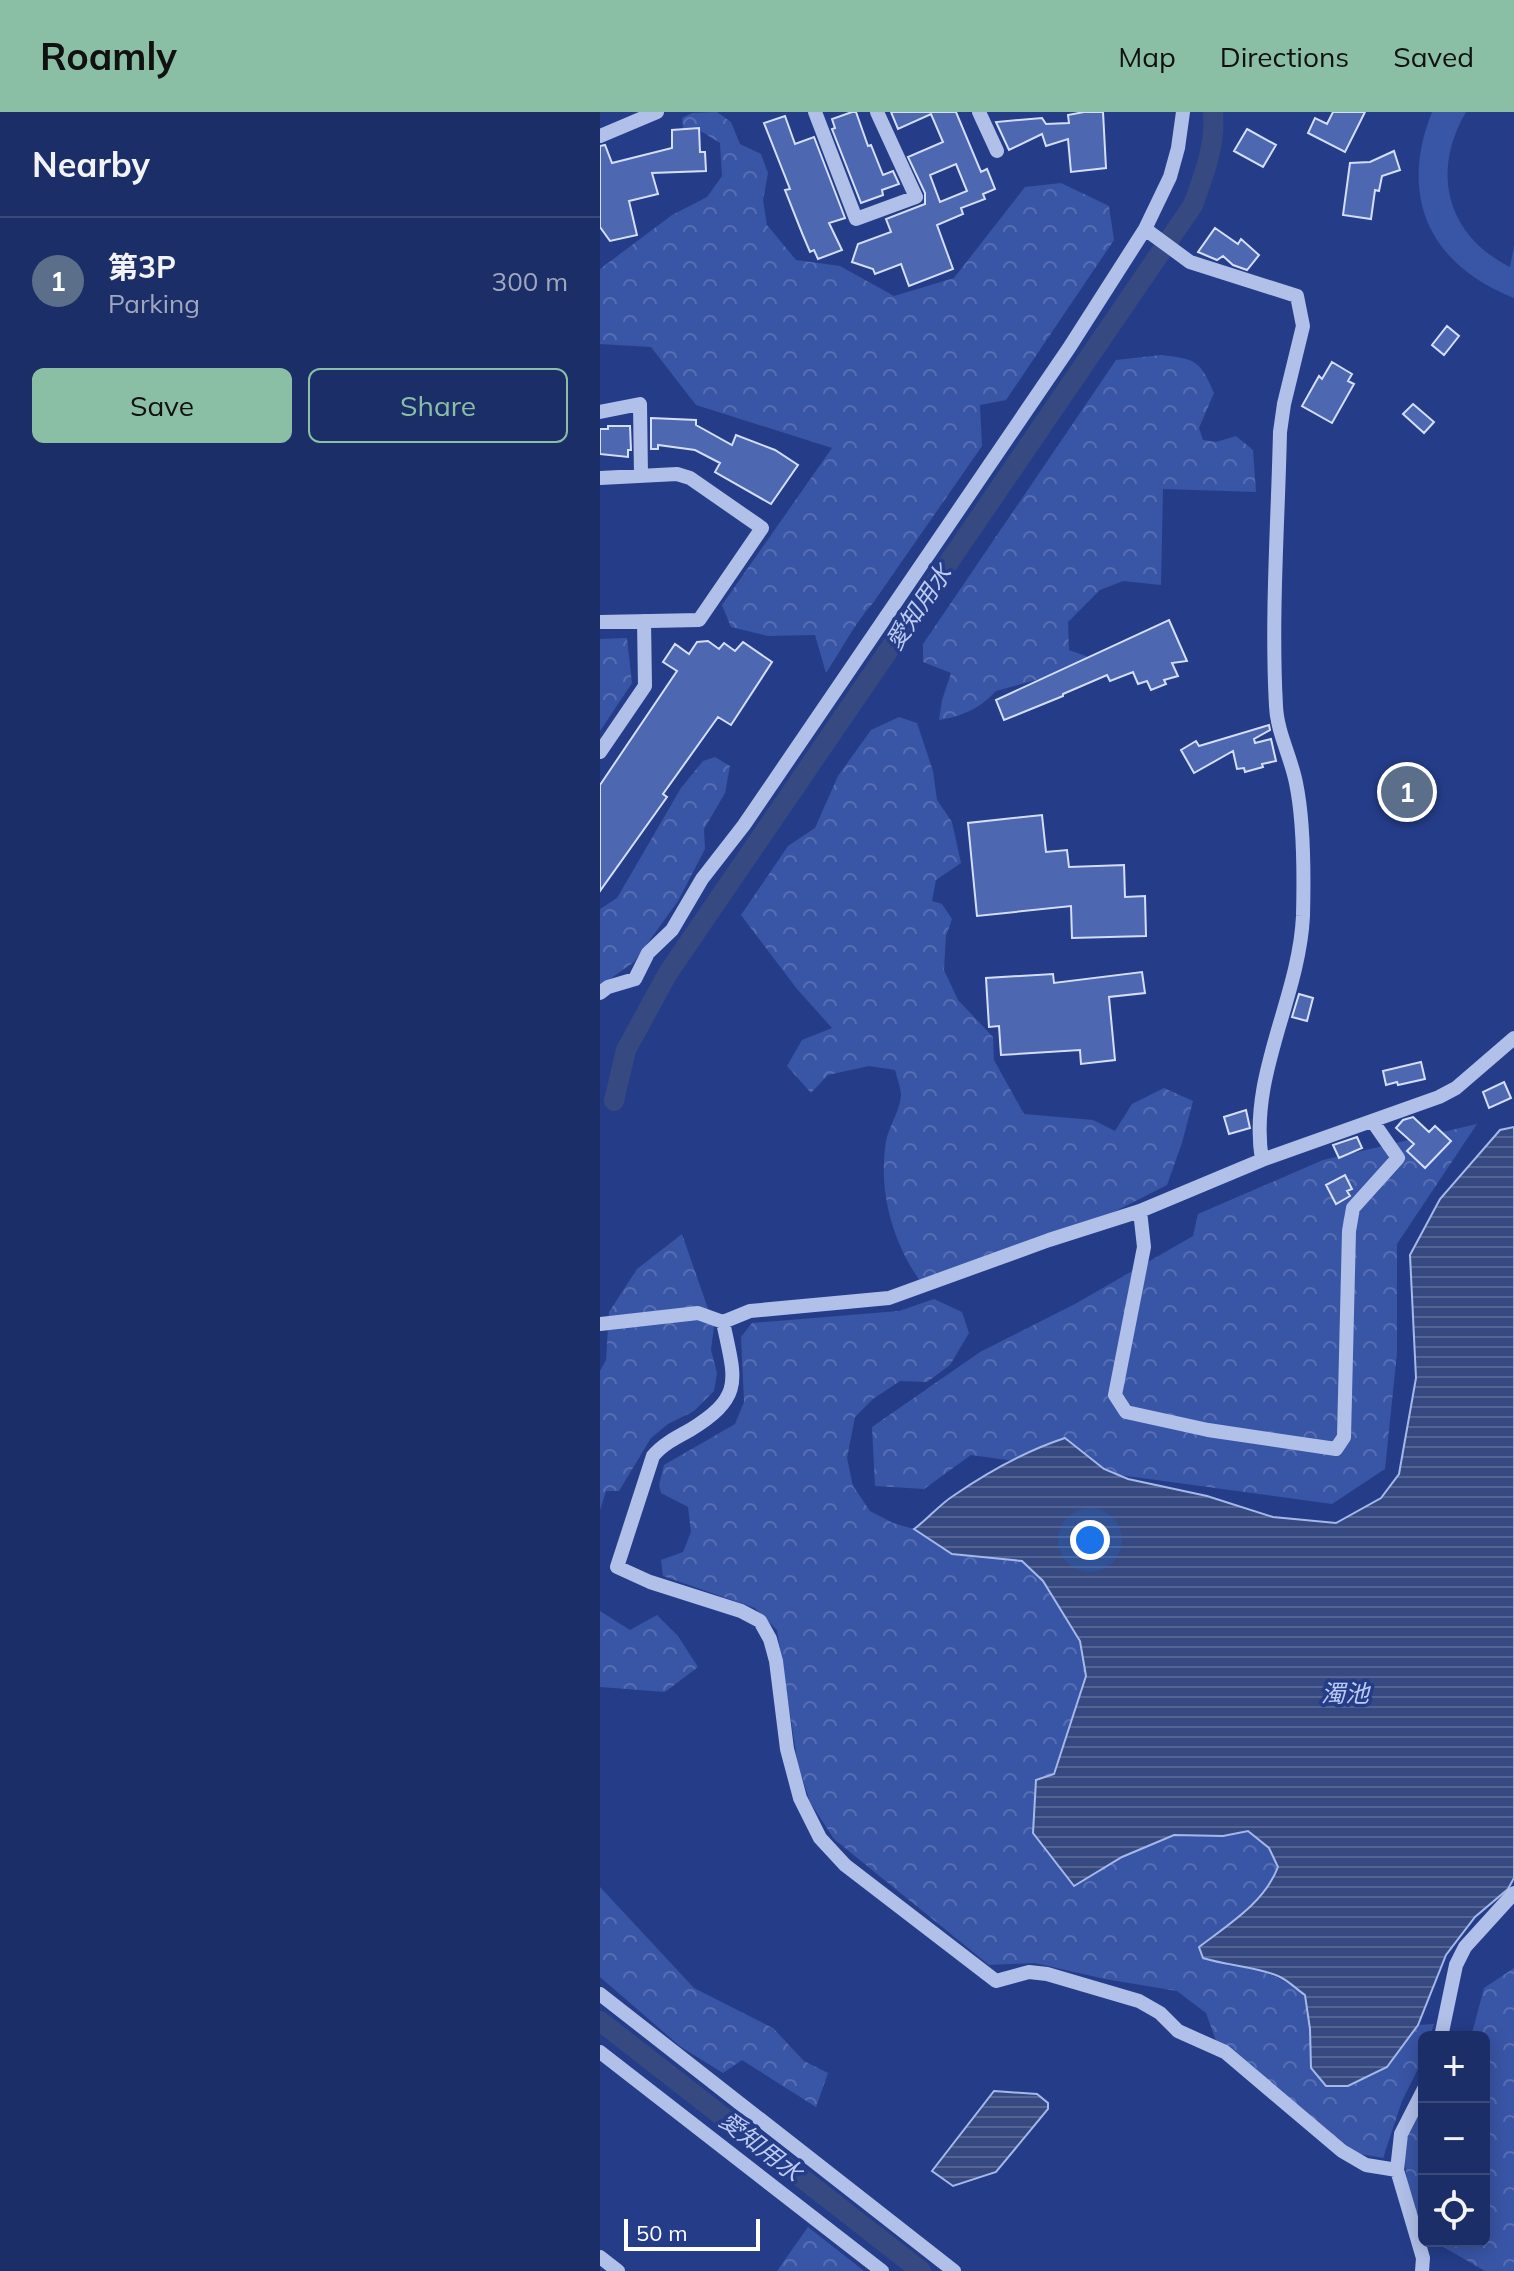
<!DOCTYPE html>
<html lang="en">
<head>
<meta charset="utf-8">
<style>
	body { margin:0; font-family:Mulish,"Noto Sans JP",sans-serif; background:#25366d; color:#f1f3f6 }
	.controls { position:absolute; right:24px; bottom:24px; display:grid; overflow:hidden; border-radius:12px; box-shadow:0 4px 20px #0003 }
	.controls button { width:72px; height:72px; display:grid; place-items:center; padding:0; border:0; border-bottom:2px solid #3a4a7b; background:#1c2e67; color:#f1f3f6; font:40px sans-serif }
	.scale { position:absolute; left:24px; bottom:20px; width:136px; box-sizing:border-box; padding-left:8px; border:4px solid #fff; border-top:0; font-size:22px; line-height:28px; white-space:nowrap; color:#fff; -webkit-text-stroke:6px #253d89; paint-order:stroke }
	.you { position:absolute; left:490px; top:1428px; width:28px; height:28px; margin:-20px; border:6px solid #fff; border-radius:50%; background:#1a73e8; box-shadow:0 0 0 12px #1a73e833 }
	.badge { display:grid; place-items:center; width:52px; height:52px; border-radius:50%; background:#8abfa5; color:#fff; font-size:26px; font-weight:700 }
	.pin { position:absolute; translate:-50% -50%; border:4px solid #fff; box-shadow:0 2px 8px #0006 }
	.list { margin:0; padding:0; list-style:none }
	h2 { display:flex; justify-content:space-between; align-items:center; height:104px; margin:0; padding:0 32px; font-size:34px }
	h2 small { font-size:26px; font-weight:400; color:#a0a8c0 }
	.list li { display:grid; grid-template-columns:52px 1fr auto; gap:24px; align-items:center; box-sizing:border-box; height:128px; padding:0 32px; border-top:2px solid #3a4a7b }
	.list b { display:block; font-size:30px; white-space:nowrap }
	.list p { margin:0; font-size:26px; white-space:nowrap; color:#a0a8c0 }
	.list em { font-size:26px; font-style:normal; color:#a0a8c0 }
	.actions { display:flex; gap:16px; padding:24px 32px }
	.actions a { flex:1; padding:18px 0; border:2px solid #8abfa5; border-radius:12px; text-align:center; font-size:28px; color:#8abfa5 }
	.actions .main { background:#8abfa5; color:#111 }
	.icon { flex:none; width:44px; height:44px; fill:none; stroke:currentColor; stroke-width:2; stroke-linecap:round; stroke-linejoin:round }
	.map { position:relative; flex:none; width:914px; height:2159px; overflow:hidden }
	header { display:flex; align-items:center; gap:48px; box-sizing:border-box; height:112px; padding:0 40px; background:#8abfa5; color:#111 }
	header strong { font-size:38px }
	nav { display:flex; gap:44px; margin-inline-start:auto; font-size:28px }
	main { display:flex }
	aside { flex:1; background:#1c2e67 }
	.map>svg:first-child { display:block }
</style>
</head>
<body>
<header>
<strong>Roamly</strong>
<nav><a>Map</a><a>Directions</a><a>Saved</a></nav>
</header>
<main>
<aside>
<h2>Nearby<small></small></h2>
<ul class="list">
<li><span class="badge" style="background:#5c6f8a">1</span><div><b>第3P</b><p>Parking</p></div><em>300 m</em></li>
</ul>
<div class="actions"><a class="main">Save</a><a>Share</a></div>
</aside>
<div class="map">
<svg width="914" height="2159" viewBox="0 0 914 2159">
	<defs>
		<pattern id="forest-crowns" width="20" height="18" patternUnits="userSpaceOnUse" patternTransform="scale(2)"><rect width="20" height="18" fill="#3955a6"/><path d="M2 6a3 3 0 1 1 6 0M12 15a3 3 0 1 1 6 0" fill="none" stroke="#576eb3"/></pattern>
		<pattern id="water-rules" width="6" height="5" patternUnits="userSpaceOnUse" patternTransform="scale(2)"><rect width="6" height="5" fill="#374981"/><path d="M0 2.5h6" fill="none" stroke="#556494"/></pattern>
	</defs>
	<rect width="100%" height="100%" fill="#253d89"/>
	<path fill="#3955a6" d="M 832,0 L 866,0 C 831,59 846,123 910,155 L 914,134 L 914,186 C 830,153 798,85 832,0 Z"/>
	<path fill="url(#forest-crowns)" d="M 117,0 L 131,10 L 140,32 L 161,42 L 168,61 L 163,88 L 167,113 L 196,148 L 240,154 L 294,184 L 354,166 L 425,75 L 461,71 L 509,94 L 514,128 L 406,288 L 380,293 L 382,334 L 273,491 C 254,512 242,537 226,561 L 215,523 L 168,524 L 131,515 L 122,493 L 232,336 L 96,293 L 51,235 L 0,232 L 0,157 L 72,103 L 107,85 L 122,64 L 120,31 L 99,18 L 83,16 L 82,6 L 92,1 Z
		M 561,243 C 597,247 600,249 614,281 L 599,316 L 603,328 L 616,330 L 636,324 L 653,338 L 656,380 L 563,377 L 561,473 L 523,469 L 500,478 L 468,510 L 469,538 L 486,544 L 494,552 L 396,579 C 379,597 363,604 339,608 L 342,588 L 351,561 L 323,550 L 323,532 L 516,248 Z
		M 27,526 L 32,571 L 0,619 L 0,527 Z
		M 299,605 L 317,611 L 333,659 L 337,688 L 352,710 L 361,751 L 336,768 L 332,789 L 342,792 L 352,807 L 346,824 L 344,858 L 358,888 L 393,925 L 394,948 L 424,1002 L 493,1008 L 515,1019 L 532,992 L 564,976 L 593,989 L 582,1031 L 567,1073 L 496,1109 L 320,1169 C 292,1129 278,1078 286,1029 C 289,1014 301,997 301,982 C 300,974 297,966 295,958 L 269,954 L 228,963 L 211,981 L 187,954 L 202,928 L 232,916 L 197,877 L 141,803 L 188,734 L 215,716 L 238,664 L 271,618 Z
		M 115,645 L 130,654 L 125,681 L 104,717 L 105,737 L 78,789 L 34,850 L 0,874 L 0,797 L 17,786 L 81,676 L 103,649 Z
		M 877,1012 L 797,1132 L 797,1241 L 785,1357 L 732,1392 L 371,1343 L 324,1377 L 275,1374 L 272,1315 L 380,1240 L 475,1192 L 593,1124 L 598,1102 L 723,1048 Z
		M 82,1122 L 114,1214 L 111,1238 L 117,1261 L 114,1279 L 94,1299 L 68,1312 L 51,1326 L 19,1379 L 6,1379 L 0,1398 L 0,1259 L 6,1248 L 9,1200 L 37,1157 Z
		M 334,1187 L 362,1200 L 369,1221 L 350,1253 L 327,1270 L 300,1269 L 273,1287 L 255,1305 L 247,1346 L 253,1374 L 270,1399 L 293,1411 L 314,1417 L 352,1441 L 421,1448 L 443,1469 L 480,1529 L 486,1564 L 433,1720 L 474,1773 L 522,1745 L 574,1723 L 623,1724 L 648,1719 L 669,1736 L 678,1755 L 670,1776 L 648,1797 L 628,1854 C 658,1855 681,1865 705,1883 L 710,1917 L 787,1955 L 818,1913 L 834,1912 L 830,1925 L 824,1925 L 824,1945 L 802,1989 L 783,2046 L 742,2039 L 619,1937 L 606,1901 L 577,1879 L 505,1867 L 435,1851 L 389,1853 L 234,1727 L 210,1690 L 198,1653 L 177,1518 L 155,1496 L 63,1464 L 61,1448 L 83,1440 L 91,1420 L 88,1395 L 61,1381 L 59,1373 L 64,1353 L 135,1312 L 144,1290 L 141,1225 L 152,1211 L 299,1199 Z
		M 0,1499 L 30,1518 L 57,1503 L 78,1524 L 98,1555 L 65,1580 L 0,1575 Z
		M 0,1775 L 94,1876 L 173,1916 L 204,1949 L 228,1961 L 216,1995 L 142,1948 L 123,1961 L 81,1935 L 0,1865 Z
		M 914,1856 L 914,2159 L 885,2159 L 833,2129 L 884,2129 L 884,1925 L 871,1925 L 884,1876 Z
		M 824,1990 L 824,2120 C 812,2091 800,2057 807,2025 C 810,2013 818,2001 824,1990 Z
		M 208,2115 L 264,2159 L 177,2159 Z"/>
	<path fill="url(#water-rules)" stroke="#a5b8ea" stroke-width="2" d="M 914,1015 L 914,1766 L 908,1777 L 875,1805 L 846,1843 L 818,1913 L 787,1955 L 748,1974 L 726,1974 L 711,1956 L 710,1917 L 705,1883 C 696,1877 688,1868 678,1864 C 654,1854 628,1854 603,1846 L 599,1835 C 629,1812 664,1791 678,1755 L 669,1736 L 648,1719 L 623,1724 L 574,1723 L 522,1745 L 474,1774 L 433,1721 L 436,1668 L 454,1662 L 486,1564 L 480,1529 L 443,1469 L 422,1449 L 352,1442 L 314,1417 C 328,1407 339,1393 353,1384 C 388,1360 425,1339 465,1326 L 504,1357 L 528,1367 L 607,1384 L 673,1405 L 736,1411 L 781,1386 L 799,1362 L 816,1266 L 810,1143 L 840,1087 L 900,1018 Z
		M 394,1979 L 437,1982 L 448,1991 L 448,1997 L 396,2060 L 353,2074 L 332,2059 Z"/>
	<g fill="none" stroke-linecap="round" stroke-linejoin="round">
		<path stroke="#374981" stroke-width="20" d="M 14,989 L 26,938 L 68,861 L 593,93 C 604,63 616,32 613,0
			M 0,1909 L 321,2159"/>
	</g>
	<path fill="#4d67b1" stroke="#d5def7" stroke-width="2" fill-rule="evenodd" d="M 252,0 L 256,0 L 268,34 L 271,33 L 283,63 L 293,59 L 299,72 L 282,78 L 283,83 L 261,91 L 232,17 L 235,16 L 232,7 Z
		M 291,0 L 356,0 L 381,60 L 387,57 L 395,77 L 383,82 L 385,87 L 361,96 L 363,102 L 337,113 L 353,157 L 309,174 L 301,152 L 275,162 L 273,157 L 252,150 L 258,132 L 291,120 L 286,107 L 325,92 L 325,81 L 308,45 L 343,30 L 331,2 L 298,17 ZM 356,52 L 367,79 L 340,90 L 330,63 Z
		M 484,0 L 503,0 L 506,56 L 471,60 L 468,27 L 446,34 L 442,22 L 409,38 L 396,10 L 442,6 L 446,12 L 469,11 L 468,3 Z
		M 733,0 L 765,0 L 745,40 L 708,21 L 715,6 L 727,12 Z
		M 185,4 L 195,32 L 214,25 L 245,106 L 229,111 L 242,138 L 218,147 L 214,138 L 210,140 L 202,121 L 185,78 L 190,77 L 164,11 Z
		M 99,16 L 100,40 L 105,40 L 106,59 L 52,61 L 58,82 L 29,89 L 37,123 L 10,129 L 0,115 L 0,34 L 5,33 L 12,51 L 72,36 L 72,18 Z
		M 647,17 L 676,33 L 663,55 L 634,39 Z
		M 794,39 L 800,58 L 782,64 L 779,79 L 775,78 L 771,107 L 743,103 L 750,51 L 770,50 Z
		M 615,116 L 638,132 L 641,127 L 659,143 L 647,158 L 633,153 L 623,144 L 617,148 L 598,140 Z
		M 847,214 L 859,224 L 844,243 L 832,233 Z
		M 732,250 L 752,262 L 748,269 L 754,272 L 732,311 L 702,294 L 719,264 L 722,267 Z
		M 813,292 L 834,310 L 824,321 L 803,302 Z
		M 51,306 L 96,308 L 96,313 L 132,333 L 136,323 L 175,338 L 198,353 L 171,392 L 115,360 L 120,351 L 95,338 L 58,333 L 58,337 L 51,337 Z
		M 8,314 L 30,314 L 31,338 L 28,338 L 28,345 L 0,342 L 0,317 L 8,317 Z
		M 569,508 L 587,549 L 572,551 L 578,564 L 564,568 L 566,572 L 551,578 L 547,569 L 538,572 L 533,560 L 510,569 L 507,563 L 463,582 L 463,584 L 404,608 L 396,588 Z
		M 108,529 L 119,537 L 124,531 L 135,539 L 143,530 L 172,550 L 131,613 L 118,605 L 63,682 L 67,685 L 0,779 L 0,673 L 77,559 L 63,550 L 75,532 L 89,542 L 97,530 Z
		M 669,613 L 670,618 L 654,627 L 655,631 L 671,627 L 676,649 L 662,652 L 663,655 L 645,660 L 644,656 L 637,657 L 633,639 L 594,661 L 581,638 L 596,629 L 599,634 Z
		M 442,703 L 446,740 L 467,738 L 469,755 L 524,753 L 525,785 L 545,784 L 546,824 L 472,826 L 471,794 L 377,804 L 368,711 Z
		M 542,860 L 545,881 L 509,885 L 515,948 L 481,952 L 480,938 L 401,943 L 399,914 L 389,915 L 386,866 L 453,862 L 454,871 Z
		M 699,882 L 713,886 L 707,909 L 692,905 Z
		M 821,950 L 825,967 L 798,973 L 797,970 L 786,973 L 783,959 Z
		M 904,970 L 911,986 L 889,996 L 883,980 Z
		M 646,998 L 650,1016 L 629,1022 L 624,1005 Z
		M 813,1005 L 829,1020 L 835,1014 L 851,1029 L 825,1056 L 807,1039 L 814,1032 L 796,1016 L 803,1008 Z
		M 757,1025 L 762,1036 L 739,1046 L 733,1033 Z
		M 745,1063 L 752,1077 L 747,1079 L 750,1084 L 736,1092 L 726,1073 Z"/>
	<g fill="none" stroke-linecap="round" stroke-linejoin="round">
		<path stroke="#b1c0e9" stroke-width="14" d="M 215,0 L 256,107 L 316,85 L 277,0
			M 379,0 L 397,39
			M 0,24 L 57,0
			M 545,117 L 590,150 L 697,184 L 703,214 L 684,292 L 680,320 C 678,411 671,504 676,594 C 677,620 691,645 696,671 C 704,709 704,765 703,804 C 699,887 648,964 662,1048
			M 0,300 L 40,292 L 41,364
			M 0,366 L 77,362 L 90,366 L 162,416 L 99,508 L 0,510
			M 0,640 L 45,574 L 44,509
			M 0,881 L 8,875 L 35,867 L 48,841 L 72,818 L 102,767 L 144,713 L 469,236 L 545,117 L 570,65 L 578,36 L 583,0
			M 540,1099 L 544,1135 L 515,1283 L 526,1300 L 608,1318 L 736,1337 L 744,1325 L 749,1119 L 753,1096 L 798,1046 L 773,1010
			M 123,1210 C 135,1268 145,1284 90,1318 C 77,1325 63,1332 53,1344 L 17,1455 L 50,1470 L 141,1499 L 160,1509 L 170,1527 L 176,1549 L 187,1637 L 200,1686 L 220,1726 L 245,1753 L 396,1869 L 429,1860 L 447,1862 L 539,1889 L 560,1901 L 578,1919 L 625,1940 L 742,2039 L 766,2053 L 797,2058
			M 0,1212 L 98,1201 L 123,1210 L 150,1199 L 289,1186 L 449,1128 L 540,1099 L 662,1048 L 839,985 L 856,976 L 914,926
			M 0,1882 L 354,2159
			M 841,1925 L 856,1853 L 865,1835 L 914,1781
			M 0,1940 L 282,2159
			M 0,2145 L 18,2159
			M 822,2159 L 823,2146 L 797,2058 L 801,2022 L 824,1977"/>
	</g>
	<g text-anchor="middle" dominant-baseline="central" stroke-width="7" stroke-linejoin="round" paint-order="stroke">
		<g font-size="24" font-style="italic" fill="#bdcbf1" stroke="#253d89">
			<text transform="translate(318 495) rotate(-56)">愛知用水</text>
			<text x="745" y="1581">濁池</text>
			<text transform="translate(161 2034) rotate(38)">愛知用水</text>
		</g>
	</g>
</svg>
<div class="controls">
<button>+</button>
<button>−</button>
<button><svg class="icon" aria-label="locate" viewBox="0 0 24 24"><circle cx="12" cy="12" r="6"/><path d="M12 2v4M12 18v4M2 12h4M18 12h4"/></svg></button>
</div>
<div class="scale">50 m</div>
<div class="you"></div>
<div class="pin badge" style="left:807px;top:680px;background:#5c6f8a">1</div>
</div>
</main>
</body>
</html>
